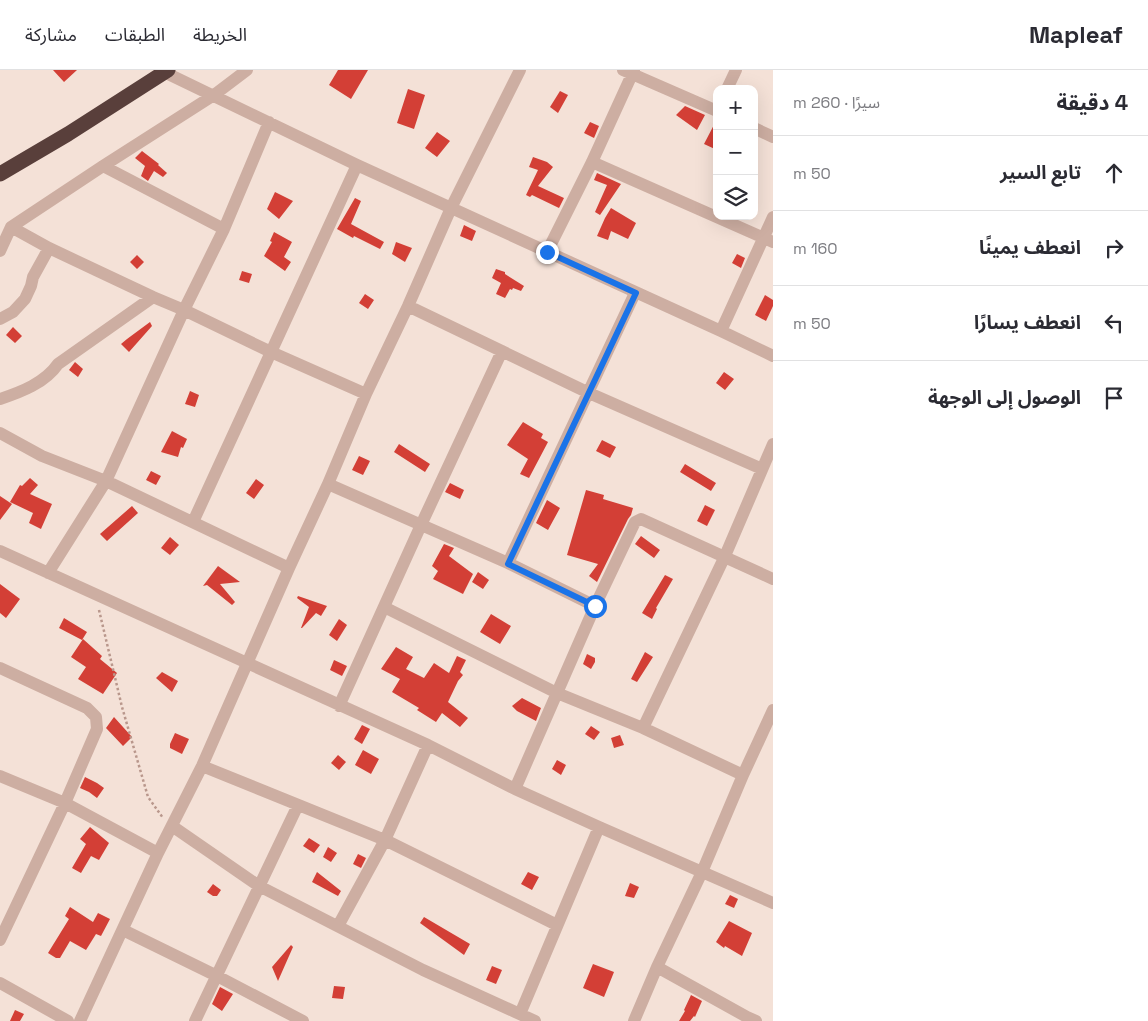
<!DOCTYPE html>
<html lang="ar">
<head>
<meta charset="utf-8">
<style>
	body { margin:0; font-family:"Space Grotesk","Noto Sans Arabic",sans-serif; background:#f7f7f7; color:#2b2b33; direction:rtl }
	.controls { position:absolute; right:15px; top:15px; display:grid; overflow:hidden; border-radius:10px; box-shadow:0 5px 20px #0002 }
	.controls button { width:45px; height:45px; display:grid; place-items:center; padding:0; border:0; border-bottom:1px solid #e1e1e2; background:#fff; color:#2b2b33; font:25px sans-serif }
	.stop { position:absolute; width:15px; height:15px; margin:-11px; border:4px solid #1a73e8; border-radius:50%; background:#fff }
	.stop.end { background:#1a73e8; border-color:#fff; box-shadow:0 1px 5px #0008 }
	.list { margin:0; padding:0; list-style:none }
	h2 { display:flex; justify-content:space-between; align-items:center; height:65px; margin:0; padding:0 20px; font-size:21px }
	h2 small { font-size:16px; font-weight:400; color:#7c7c81 }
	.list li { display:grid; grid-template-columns:32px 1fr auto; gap:15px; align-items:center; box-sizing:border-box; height:75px; padding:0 20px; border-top:1px solid #e1e1e2 }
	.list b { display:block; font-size:19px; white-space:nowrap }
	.list em { font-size:16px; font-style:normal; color:#7c7c81 }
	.icon { flex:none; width:28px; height:28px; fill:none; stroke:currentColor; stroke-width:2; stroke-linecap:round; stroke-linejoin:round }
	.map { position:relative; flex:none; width:773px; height:951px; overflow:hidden; direction:ltr }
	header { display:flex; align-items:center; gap:30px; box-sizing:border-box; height:70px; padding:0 25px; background:#fff; border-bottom:1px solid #e1e1e2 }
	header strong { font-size:24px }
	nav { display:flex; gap:28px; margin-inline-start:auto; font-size:18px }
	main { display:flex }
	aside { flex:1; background:#fff }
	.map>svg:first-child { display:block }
</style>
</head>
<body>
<header>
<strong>Mapleaf</strong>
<nav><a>الخريطة</a><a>الطبقات</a><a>مشاركة</a></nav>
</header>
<main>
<aside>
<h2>4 دقيقة<small>سيرًا · 260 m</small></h2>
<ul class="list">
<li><svg class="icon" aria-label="ahead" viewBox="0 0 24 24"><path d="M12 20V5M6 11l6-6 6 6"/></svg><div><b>تابع السير</b></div><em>50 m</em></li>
<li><svg class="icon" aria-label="right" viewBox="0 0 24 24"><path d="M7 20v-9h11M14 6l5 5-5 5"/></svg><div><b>انعطف يمينًا</b></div><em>160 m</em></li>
<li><svg class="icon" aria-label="left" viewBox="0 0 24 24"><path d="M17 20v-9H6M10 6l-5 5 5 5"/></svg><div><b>انعطف يسارًا</b></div><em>50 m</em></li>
<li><svg class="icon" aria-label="arrive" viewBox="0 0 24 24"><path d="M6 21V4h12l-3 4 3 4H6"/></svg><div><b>الوصول إلى الوجهة</b></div></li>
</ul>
</aside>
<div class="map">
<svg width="773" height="951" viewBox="0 0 773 951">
	<rect width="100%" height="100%" fill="#f4e1d7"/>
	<path fill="#d33f36" d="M 53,0 L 77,0 L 64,12 Z
		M 338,0 L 368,0 L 351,29 L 329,15 Z
		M 408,19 L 425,25 L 414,59 L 397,53 Z
		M 560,21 L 568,25 L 558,43 L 550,37 Z
		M 685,36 L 705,45 L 697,60 L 676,45 Z
		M 717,49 L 717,80 L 704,74 Z
		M 590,52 L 599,56 L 594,68 L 584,63 Z
		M 437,62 L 450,71 L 437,87 L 425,78 Z
		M 142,81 L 159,94 L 158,95 L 167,103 L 163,107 L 154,101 L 148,111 L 141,106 L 145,96 L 135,88 Z
		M 533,87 L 547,92 L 553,97 L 538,116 L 564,128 L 559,138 L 532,125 L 530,127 L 526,125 L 538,100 L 529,97 Z
		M 597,103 L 621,114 L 600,145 L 595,142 L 607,115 L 594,110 Z
		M 275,122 L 293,131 L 279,149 L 267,139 Z
		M 355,128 L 361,131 L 351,154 L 384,172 L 380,179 L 354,166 L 353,168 L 337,159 Z
		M 611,138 L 636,153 L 628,169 L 611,161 L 608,170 L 597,166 L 605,148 Z
		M 464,155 L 476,161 L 472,171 L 460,166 Z
		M 274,162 L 292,172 L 284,187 L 291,192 L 285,201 L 264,186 L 272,172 L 270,171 Z
		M 396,172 L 412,178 L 405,192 L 392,184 Z
		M 737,184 L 745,188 L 741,198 L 732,193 Z
		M 137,185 L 144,192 L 137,199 L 130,192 Z
		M 496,199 L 505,202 L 505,204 L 524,216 L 521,221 L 513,218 L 512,220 L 510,219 L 505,228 L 496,224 L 501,213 L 492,208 Z
		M 242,201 L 252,204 L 249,213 L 239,210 Z
		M 365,224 L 374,230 L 368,239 L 359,233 Z
		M 765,225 L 773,230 L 773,236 L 766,251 L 755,245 Z
		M 150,252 L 152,256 L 129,282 L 121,274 L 127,269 Z
		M 13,257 L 22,266 L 15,273 L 6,265 Z
		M 75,292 L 83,299 L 78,307 L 69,300 Z
		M 724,302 L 734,309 L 725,320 L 716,313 Z
		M 190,321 L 199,325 L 195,337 L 185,334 Z
		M 523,352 L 543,364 L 541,368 L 548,372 L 529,408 L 520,404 L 528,389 L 507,375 Z
		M 172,361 L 187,369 L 183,378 L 181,377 L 178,387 L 161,382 Z
		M 602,370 L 616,377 L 610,388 L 596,381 Z
		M 399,374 L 430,394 L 425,402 L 394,382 Z
		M 359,386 L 370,391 L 363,405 L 352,400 Z
		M 685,394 L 716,413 L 711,421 L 680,402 Z
		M 151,401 L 161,406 L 156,415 L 146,410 Z
		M 30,408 L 38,415 L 30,424 L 52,434 L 41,459 L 29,453 L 33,443 L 10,432 L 20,415 L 22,416 Z
		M 256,409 L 264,415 L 254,429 L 246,423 Z
		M 450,413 L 464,420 L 460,429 L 445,422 Z
		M 586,420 L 604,425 L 603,429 L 633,438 L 631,445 L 628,449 L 597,512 L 589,506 L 598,494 L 567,485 Z
		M 0,426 L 12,434 L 0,450 Z
		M 547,430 L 560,438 L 548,460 L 536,453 Z
		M 705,435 L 715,440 L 707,456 L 697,451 Z
		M 132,436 L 138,443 L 107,471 L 100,464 Z
		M 641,466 L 660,480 L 654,488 L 635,474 Z
		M 170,467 L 179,475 L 170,485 L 161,478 Z
		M 444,474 L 454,478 L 449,486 L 473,504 L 463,524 L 433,509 L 438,501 L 432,496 Z
		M 218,496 L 240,512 L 220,514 L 235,532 L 232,535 L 207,515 L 203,516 Z
		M 478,502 L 489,510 L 483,519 L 472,512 Z
		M 665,505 L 673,509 L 656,538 L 657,539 L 652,549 L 642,543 Z
		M 0,514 L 20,529 L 6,548 L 0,543 Z
		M 298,526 L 327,536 L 321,546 L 316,543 L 302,558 L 301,558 L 309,537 L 297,528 Z
		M 491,544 L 511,556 L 500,574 L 480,562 Z
		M 64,548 L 87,562 L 82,570 L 59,558 Z
		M 339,549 L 347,555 L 337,571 L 329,565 Z
		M 83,569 L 102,586 L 100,589 L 117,603 L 103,624 L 78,609 L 86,597 L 71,587 Z
		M 396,577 L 413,587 L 406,599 L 424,608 L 434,593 L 449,603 L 457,586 L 466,590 L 460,602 L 463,605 L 458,611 L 448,632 L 468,648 L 460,657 L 442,643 L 436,652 L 417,640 L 419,638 L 392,622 L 400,609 L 381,599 Z
		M 645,582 L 653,587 L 637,612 L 631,609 Z
		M 587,584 L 595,588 L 595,592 L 591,599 L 583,594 Z
		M 334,590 L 347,596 L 342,606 L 330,600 Z
		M 162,602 L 178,611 L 172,622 L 156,608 Z
		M 522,628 L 541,638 L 536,651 L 517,641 L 512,636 Z
		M 114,647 L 132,667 L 123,676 L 106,658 Z
		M 362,655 L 370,659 L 362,674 L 354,669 Z
		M 591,656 L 600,662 L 594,670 L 585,664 Z
		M 175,663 L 189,669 L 182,684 L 170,678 L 170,674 Z
		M 620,665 L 624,675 L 614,678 L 611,668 Z
		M 363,680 L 379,689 L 371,704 L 355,695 Z
		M 338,685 L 346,692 L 339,700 L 331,693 Z
		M 557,690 L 566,695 L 561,705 L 552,699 Z
		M 85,707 L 97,713 L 104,718 L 97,728 L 89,722 L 80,718 Z
		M 90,757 L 109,773 L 99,790 L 91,786 L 81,803 L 72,798 L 86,774 L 80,769 Z
		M 309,768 L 320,775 L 314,783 L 303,776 Z
		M 328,777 L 337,783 L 331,792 L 323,787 Z
		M 358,784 L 366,788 L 361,798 L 353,794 Z
		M 317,802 L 341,821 L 338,826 L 312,812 Z
		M 528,802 L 539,807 L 532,820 L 521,814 Z
		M 630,813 L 639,817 L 634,828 L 625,826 Z
		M 213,814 L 221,820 L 217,826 L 213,826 L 207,822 Z
		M 730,825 L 738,829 L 734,838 L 725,834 Z
		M 70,837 L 93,852 L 98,843 L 110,849 L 101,866 L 96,864 L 86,880 L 70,871 L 60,888 L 56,888 L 48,883 L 69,849 L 65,846 Z
		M 424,847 L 470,874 L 464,885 L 420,853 Z
		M 729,851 L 752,863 L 742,886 L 725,876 L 724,878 L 716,872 Z
		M 291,875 L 293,877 L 278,911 L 272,897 Z
		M 593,894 L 614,902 L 604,927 L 583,918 Z
		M 492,896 L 502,900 L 496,914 L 486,910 Z
		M 334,916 L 345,917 L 343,929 L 332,928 Z
		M 220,917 L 233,924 L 222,941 L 212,934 Z
		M 691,925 L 702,931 L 695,947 L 694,946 L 690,951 L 679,951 L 685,941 L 684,940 Z
		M 15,940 L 24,944 L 20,951 L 10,951 Z"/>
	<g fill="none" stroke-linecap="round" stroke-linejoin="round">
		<path stroke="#b9978c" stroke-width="2.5" stroke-dasharray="2.5 2.5" stroke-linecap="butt" d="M 99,540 L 122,637 L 148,727 L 163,748"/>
		<path stroke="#cdaea2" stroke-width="12" d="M 160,0 L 357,95 L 721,261 L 773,286
			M 623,0 L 717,41
			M 727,19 L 736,0
			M 754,58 L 773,67
			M 592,92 L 773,172
			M 103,96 L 224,159
			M 11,157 L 49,178 L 153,227 L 184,240 L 271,282 L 366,324
			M 0,181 L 11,157 L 103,96 L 214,25 L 247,0
			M 547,182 L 592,92 L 634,0
			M 408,236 L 589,323 L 762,399
			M 0,249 L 13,242 L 25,229 L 31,216 L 33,207 L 49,178
			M 721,261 L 773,147
			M 0,329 C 21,322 45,313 58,294 L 153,227
			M 0,363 L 42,386 L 106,411 L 289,498
			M 328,414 L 508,493 L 595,536
			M 193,452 L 357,95
			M 0,481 L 428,675 L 515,719 L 599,757 L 773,833
			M 508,493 L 635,223
			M 48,503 L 106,411 L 184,240 L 224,159 L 269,52
			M 384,537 L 557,623 L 643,658 L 743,705
			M 0,598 L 87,638 L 96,647 L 97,659 L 65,733 L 0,870
			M 339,636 L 421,455 L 502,281
			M 643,658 L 725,486 L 773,374
			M 202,696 L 385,770 L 557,855
			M 0,706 L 65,733 L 158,783
			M 515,719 L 595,536 L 635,452 L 641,449 L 773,509
			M 172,756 L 259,816 L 423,900 L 535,951
			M 338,856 L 385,770 L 428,675
			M 123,860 L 217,906 L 303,951
			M 657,897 L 747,947 L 756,951
			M 0,913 L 68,951
			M 520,944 L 599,757
			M 80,951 L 158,783 L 202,696 L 289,498 L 328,414 L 366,324 L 408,236 L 451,138 L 520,0
			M 195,951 L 298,735
			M 634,951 L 657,897 L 702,802 L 743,705 L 773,640"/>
		<path stroke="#593f3b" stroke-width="15" d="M 0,104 L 68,64 L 168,0"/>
	</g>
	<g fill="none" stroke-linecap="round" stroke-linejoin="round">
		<path stroke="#1a73e8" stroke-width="6" d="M 547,182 L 636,223 L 508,494 L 595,536"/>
	</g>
</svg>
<div class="controls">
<button>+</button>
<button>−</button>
<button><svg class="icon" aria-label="layers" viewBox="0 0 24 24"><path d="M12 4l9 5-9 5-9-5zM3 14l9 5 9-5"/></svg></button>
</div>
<div class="stop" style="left:595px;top:536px"></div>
<div class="stop end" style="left:547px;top:182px"></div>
</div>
</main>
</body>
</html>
